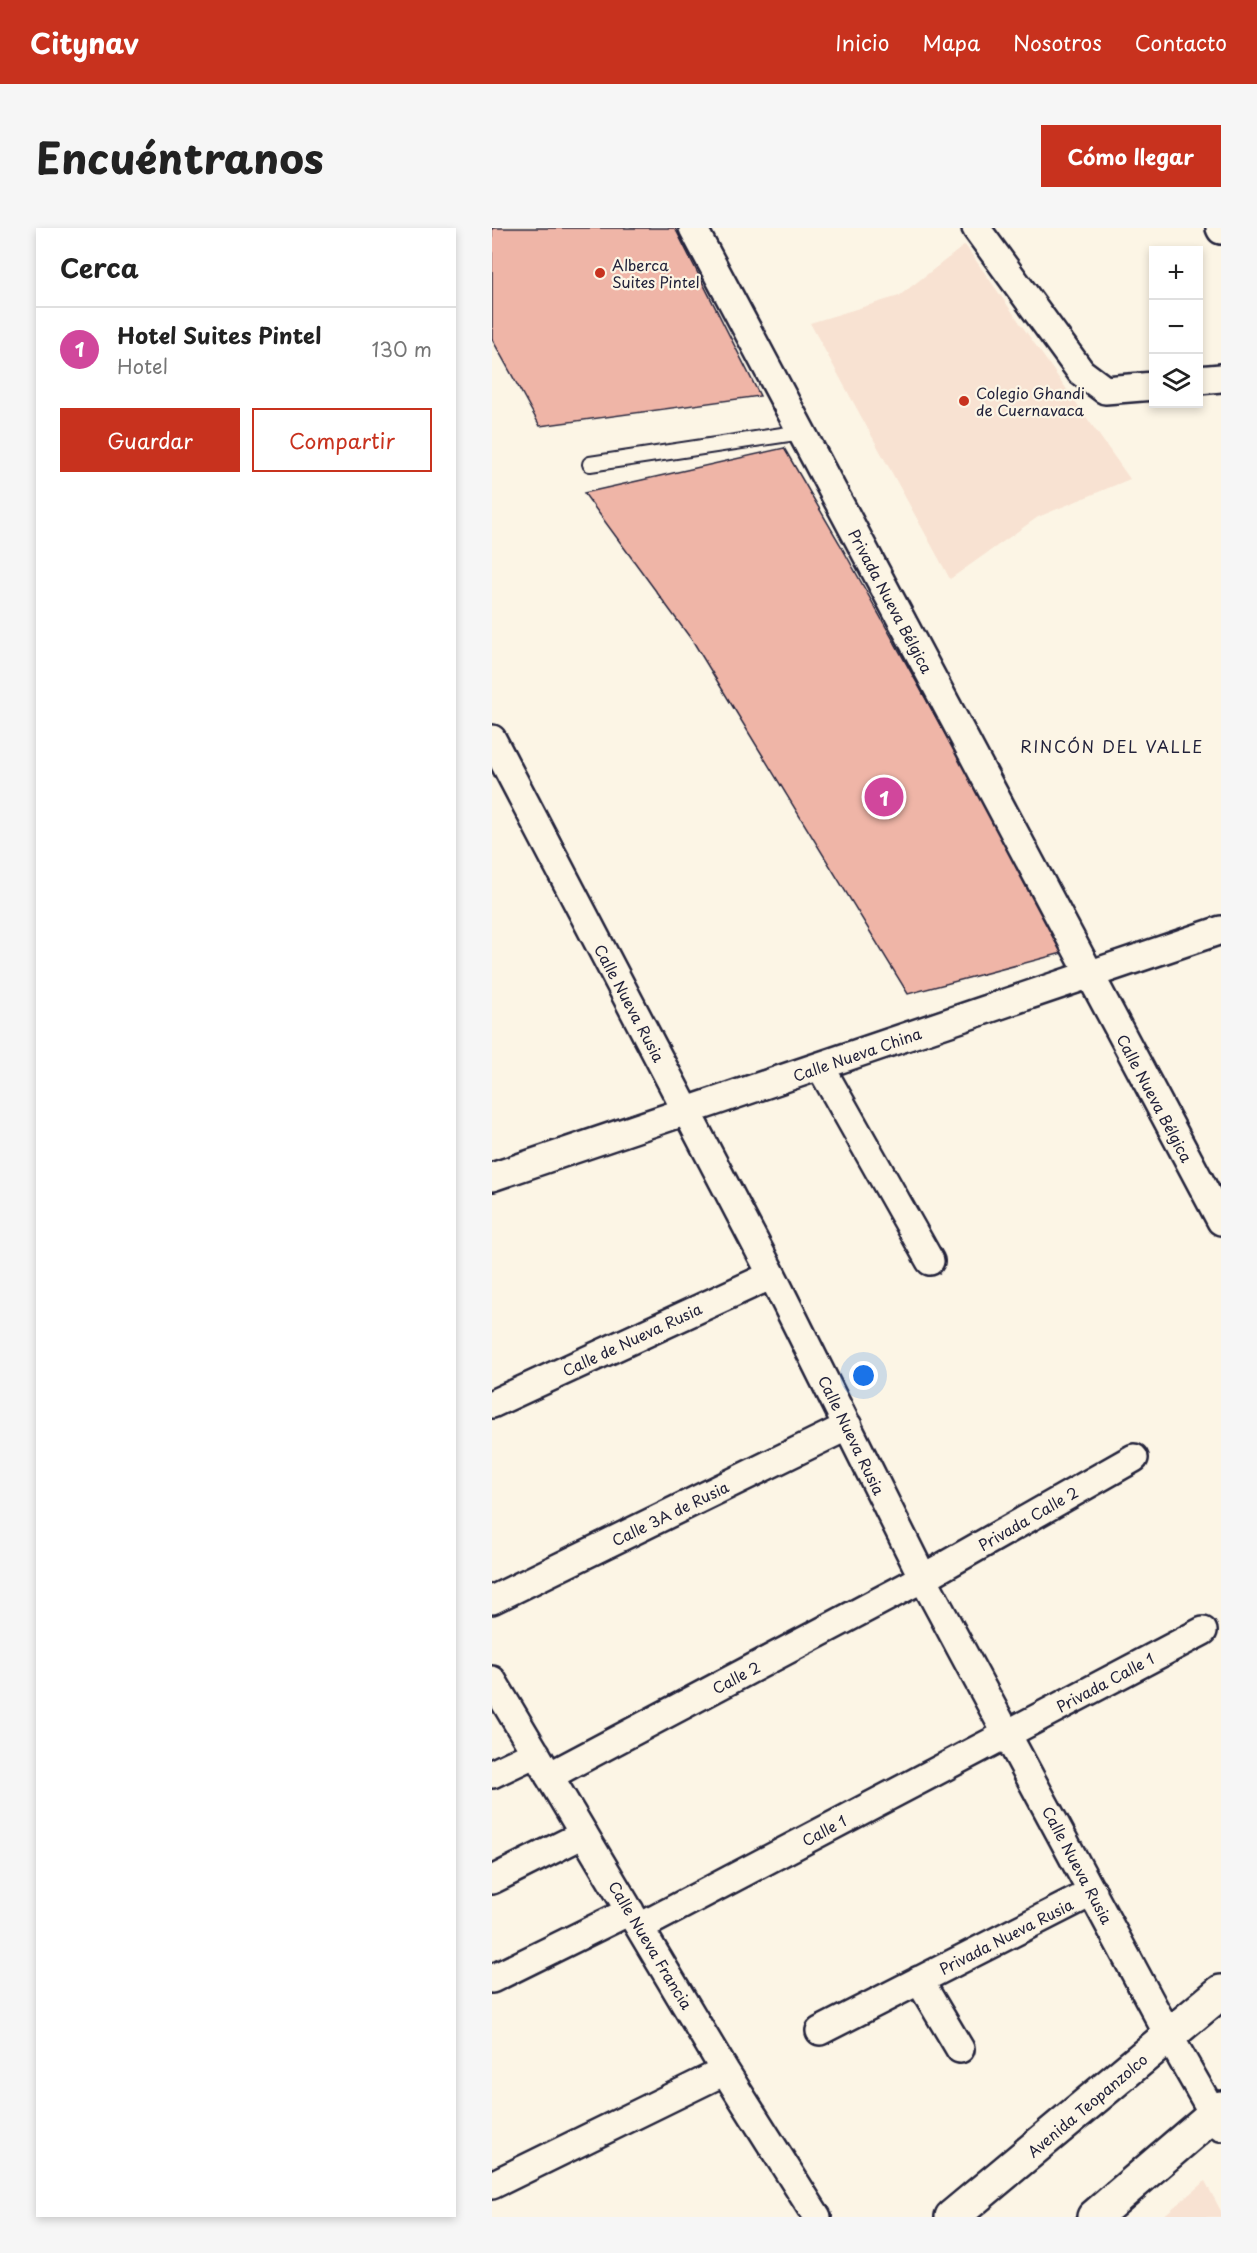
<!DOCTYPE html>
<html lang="es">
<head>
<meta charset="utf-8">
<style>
	body { margin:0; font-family:"Playpen Sans",sans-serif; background:#f6f6f6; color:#222 }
	.controls { position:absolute; right:18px; top:18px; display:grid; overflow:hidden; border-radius:0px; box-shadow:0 3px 9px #0003 }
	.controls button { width:54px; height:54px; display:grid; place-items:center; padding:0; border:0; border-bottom:2px solid #e0e0e0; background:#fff; color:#222; font:30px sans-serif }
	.you { position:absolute; left:372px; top:1148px; width:21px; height:21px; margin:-15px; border:4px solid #fff; border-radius:50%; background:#1a73e8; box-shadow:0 0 0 9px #1a73e833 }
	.badge { display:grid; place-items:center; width:39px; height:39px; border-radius:50%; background:#c8321e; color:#fff; font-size:20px; font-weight:700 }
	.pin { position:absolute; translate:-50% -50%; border:3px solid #fff; box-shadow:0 2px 6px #0006 }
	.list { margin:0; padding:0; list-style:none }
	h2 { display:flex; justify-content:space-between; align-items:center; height:78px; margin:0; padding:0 24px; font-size:26px }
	h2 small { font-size:20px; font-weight:400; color:#767676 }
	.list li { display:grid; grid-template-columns:39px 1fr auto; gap:18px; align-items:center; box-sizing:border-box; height:84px; padding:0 24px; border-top:2px solid #e0e0e0 }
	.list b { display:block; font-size:22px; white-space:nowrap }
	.list p { margin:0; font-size:20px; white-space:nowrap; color:#767676 }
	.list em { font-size:20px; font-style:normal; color:#767676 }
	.actions { display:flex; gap:12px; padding:18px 24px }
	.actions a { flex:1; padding:14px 0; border:2px solid #c8321e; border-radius:0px; text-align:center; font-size:21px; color:#c8321e }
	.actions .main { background:#c8321e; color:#fff }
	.icon { flex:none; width:33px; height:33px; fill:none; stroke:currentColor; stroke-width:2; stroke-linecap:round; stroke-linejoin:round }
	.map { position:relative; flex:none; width:729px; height:1989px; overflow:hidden; border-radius:0px }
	header { display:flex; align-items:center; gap:36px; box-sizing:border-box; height:84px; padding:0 30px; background:#c8321e; color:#fff }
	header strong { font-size:28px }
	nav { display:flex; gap:33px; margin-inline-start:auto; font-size:21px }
	.intro { display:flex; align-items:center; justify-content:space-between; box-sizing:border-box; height:144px; padding:0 36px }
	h1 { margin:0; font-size:42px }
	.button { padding:15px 27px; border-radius:0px; background:#c8321e; color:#fff; font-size:21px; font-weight:700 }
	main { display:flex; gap:36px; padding:0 36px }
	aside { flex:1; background:#fff; border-radius:0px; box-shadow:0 3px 9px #0003 }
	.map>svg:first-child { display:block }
</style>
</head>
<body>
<header>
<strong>Citynav</strong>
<nav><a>Inicio</a><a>Mapa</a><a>Nosotros</a><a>Contacto</a></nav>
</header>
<div class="intro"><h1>Encuéntranos</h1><a class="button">Cómo llegar</a></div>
<main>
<aside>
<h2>Cerca<small></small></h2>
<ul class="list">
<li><span class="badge" style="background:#d1479c">1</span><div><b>Hotel Suites Pintel</b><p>Hotel</p></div><em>130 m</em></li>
</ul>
<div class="actions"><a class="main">Guardar</a><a>Compartir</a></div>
</aside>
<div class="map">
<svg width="729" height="1989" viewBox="0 0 729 1989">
	<rect width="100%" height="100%" fill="#fcf5e5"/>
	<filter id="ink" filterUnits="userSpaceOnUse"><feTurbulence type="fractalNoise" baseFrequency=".0167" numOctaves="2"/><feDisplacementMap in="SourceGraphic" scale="12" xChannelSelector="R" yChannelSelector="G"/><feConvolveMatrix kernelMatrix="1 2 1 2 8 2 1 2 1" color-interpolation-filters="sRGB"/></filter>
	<g filter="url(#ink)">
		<path fill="#f8e2d2" d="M 473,17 L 638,251 L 546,289 L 458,351 L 318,95 L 407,68 Z
			M 713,1953 L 729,1983 L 729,1989 L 670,1989 Z"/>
		<path fill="#efb5a7" stroke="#22223b" stroke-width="1.5" d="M 0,0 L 183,0 L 268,168 L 48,198 L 0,111 Z
			M 292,220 L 348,316 L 574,724 L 416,766 L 202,415 L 92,265 Z"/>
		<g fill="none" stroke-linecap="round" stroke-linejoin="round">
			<defs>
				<path id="lane" d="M 98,236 L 310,204"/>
				<path id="street" d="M 201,0 L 729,993
					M 484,0 L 589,144 L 613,162 L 662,158
					M 728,0 L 729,2
					M 706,152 L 729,150
					M 0,511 L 280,1047 L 431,1350 L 677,1808 L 729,1899
					M 328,838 L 438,1033
					M 0,949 L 729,702
					M 0,1176 L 280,1047
					M 0,1372 L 356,1198
					M 0,1452 L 233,1843 L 325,1989
					M 0,1546 L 44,1525
					M 57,1548 L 431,1350 L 642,1230
					M 0,1652 L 92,1606
					M 148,1699 L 711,1403
					M 0,1751 L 138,1683
					M 427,1752 L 468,1821
					M 328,1803 L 601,1664
					M 0,1957 L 233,1843"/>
				<path id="secondary" d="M 460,1989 L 729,1764
					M 602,1989 L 729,1880"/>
			</defs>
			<use href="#lane" stroke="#22223b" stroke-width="18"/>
			<use href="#street" stroke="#22223b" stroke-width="32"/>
			<use href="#secondary" stroke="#22223b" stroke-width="38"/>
			<use href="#lane" stroke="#fcf5e5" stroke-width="14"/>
			<use href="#street" stroke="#fcf5e5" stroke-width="27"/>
			<use href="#secondary" stroke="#fcf5e5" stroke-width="33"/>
		</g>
	</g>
	<g fill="#c8321e" stroke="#fcf5e5" stroke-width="2">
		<circle cx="108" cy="45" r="6"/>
		<circle cx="472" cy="173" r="6"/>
	</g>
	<g text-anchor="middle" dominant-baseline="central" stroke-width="4.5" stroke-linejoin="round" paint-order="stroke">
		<g font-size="15" fill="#22223b" stroke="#fcf5e5" text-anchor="start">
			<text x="120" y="36">Alberca<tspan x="120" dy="17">Suites Pintel</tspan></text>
			<text x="484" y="164">Colegio Ghandi<tspan x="484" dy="17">de Cuernavaca</tspan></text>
		</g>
		<g font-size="15" fill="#22223b" stroke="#fcf5e5">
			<text transform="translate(399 373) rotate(62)">Privada Nueva Bélgica</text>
			<text transform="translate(138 775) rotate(62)">Calle Nueva Rusia</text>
			<text transform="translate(365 826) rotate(-19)">Calle Nueva China</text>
			<text transform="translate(663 870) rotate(62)">Calle Nueva Bélgica</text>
			<text transform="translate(140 1111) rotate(-25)">Calle de Nueva Rusia</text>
			<text transform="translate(360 1207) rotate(64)">Calle Nueva Rusia</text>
			<text transform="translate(178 1285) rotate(-26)">Calle 3A de Rusia</text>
			<text transform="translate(536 1290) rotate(-30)">Privada Calle 2</text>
			<text transform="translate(244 1449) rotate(-28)">Calle 2</text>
			<text transform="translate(613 1454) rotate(-28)">Privada Calle 1</text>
			<text transform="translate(332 1602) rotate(-28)">Calle 1</text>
			<text transform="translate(586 1637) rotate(62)">Calle Nueva Rusia</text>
			<text transform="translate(514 1708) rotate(-27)">Privada Nueva Rusia</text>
			<text transform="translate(159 1717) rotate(59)">Calle Nueva Francia</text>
			<text transform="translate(595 1877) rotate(-40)">Avenida Teopanzolco</text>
		</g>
		<g font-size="16" letter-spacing="1.5" fill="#22223b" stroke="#fcf5e5">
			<text x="620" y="518">RINCÓN DEL VALLE</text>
		</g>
	</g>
</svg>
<div class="controls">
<button>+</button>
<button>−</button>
<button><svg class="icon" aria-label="layers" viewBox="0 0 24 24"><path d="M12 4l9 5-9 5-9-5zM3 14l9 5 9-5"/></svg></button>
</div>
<div class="you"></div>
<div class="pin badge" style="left:392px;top:569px;background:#d1479c">1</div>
</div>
</main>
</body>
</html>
